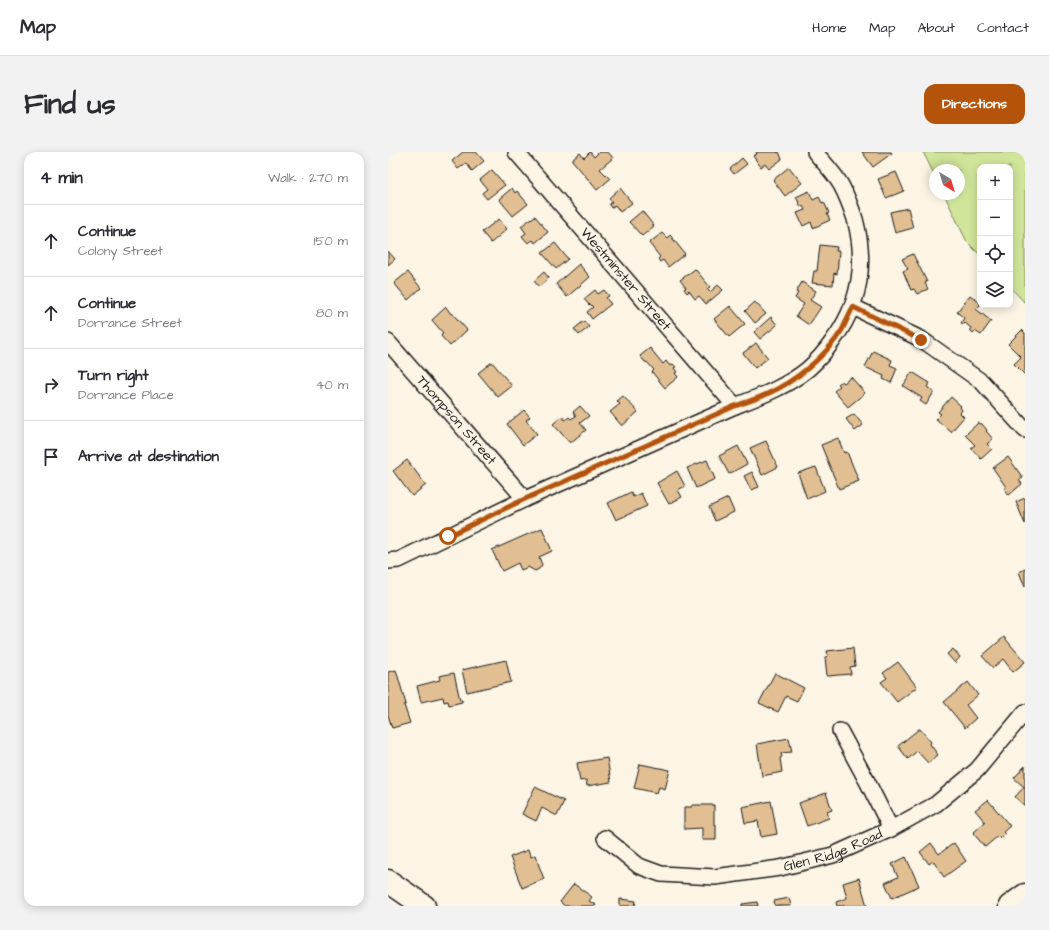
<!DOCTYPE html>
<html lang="en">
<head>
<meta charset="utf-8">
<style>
	body { margin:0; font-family:"Architects Daughter",sans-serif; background:#f2f2f3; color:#2b2b33 }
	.controls { position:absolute; right:12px; top:12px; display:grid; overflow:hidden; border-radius:8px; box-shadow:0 2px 10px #0003 }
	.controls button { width:36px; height:36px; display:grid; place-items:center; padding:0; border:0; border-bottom:1px solid #e1e1e2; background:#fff; color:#2b2b33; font:20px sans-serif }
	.compass { position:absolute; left:541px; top:12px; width:36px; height:36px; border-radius:50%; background:#fff; box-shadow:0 2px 10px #0003; rotate:142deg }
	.stop { position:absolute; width:12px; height:12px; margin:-9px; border:3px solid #b45309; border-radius:50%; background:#fff }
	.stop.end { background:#b45309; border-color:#fff; box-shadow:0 1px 4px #0008 }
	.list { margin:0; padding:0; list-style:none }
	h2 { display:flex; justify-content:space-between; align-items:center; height:52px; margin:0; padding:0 16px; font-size:17px }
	h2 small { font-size:13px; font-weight:400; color:#7c7c81 }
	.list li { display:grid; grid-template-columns:26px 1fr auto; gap:12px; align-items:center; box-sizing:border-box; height:72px; padding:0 16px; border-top:1px solid #e1e1e2 }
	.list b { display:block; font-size:15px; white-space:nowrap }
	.list p { margin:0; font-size:13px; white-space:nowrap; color:#7c7c81 }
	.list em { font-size:13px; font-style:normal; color:#7c7c81 }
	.icon { flex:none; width:22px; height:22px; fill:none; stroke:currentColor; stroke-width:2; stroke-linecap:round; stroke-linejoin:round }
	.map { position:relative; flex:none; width:637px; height:754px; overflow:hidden; border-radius:12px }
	header { display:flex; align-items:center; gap:24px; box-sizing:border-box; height:56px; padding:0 20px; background:#fff; border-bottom:1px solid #e1e1e2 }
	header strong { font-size:19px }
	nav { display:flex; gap:22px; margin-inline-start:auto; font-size:14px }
	.intro { display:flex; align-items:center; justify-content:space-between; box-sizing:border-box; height:96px; padding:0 24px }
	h1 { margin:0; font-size:28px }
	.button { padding:10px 18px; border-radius:12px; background:#b45309; color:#fff; font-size:14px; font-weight:700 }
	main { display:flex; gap:24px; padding:0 24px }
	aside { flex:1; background:#fff; border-radius:12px; box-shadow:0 2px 10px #0003 }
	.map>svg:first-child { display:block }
</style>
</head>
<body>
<header>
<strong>Map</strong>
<nav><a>Home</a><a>Map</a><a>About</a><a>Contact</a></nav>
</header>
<div class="intro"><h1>Find us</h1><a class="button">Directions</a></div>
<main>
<aside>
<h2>4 min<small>Walk · 270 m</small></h2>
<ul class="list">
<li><svg class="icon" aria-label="ahead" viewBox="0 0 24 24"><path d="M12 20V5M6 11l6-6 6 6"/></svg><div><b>Continue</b><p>Colony Street</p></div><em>150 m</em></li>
<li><svg class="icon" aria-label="ahead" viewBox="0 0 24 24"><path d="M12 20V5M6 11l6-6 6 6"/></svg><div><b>Continue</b><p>Dorrance Street</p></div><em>80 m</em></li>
<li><svg class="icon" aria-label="right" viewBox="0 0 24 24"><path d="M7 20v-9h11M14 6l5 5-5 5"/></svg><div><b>Turn right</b><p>Dorrance Place</p></div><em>40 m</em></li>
<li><svg class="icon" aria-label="arrive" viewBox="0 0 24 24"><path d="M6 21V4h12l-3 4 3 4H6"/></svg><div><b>Arrive at destination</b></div></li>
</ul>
</aside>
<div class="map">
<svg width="637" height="754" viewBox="0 0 637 754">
	<rect width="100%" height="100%" fill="#fcf5e5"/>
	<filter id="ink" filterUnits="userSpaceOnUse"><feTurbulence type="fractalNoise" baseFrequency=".025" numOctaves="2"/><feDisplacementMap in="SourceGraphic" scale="8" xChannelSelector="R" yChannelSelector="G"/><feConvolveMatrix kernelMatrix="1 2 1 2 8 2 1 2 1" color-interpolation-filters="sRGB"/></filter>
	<g filter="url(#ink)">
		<path fill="#d0e59a" stroke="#76805b" d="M 535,0 L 637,0 L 637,151 L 622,135 L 622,15 L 592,15 L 592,103 L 579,90 L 556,42 L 571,42 L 571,18 L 547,18 L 547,24 Z"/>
		<path fill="#e1bf93" stroke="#1c1c1c" d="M 75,0 L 88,0 L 96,9 L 84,19 L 78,11 L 70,17 L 64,9 Z
			M 202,0 L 206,5 L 211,0 L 220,0 L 225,6 L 212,17 L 222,27 L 209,38 L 184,8 L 192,1 L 196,6 Z
			M 368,0 L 389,0 L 390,1 L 391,0 L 394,7 L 381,17 L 377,12 L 373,15 L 365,4 L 369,2 Z
			M 474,0 L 503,0 L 504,1 L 485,15 Z
			M 354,6 L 359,12 L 346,22 L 342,17 Z
			M 401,15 L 414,31 L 397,44 L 385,28 Z
			M 104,18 L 117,33 L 99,47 L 94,41 L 99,37 L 92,28 Z
			M 508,20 L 516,39 L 498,46 L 490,27 Z
			M 124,36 L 127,41 L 129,39 L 140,52 L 125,64 L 111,47 Z
			M 232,36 L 244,51 L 232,60 L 227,53 L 223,56 L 221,52 L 224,50 L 221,46 Z
			M 421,39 L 425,48 L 431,45 L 434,51 L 436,50 L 441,61 L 439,62 L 442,68 L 425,76 L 423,70 L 415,74 L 409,61 L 417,58 L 415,54 L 413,55 L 408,45 Z
			M 520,56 L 525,76 L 507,81 L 502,60 Z
			M 254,59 L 266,74 L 254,84 L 241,70 Z
			M 147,64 L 160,80 L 147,91 L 145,88 L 140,91 L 134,84 L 138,81 L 133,74 Z
			M 111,67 L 119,77 L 103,91 L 94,80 Z
			M 274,81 L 279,86 L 282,83 L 297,102 L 280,115 L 275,108 L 272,110 L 270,107 L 272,105 L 261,91 Z
			M 167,91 L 180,107 L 168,117 L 154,101 Z
			M 432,93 L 449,95 L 448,99 L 451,99 L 449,122 L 446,121 L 445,133 L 424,131 L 426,119 L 429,119 Z
			M 0,99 L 7,107 L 0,113 Z
			M 525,102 L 539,130 L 537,131 L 540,137 L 529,142 L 526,137 L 523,138 L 515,119 L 520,117 L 514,107 Z
			M 191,112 L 202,125 L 179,145 L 168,132 Z
			M 307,117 L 322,135 L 319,137 L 322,140 L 330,133 L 335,138 L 318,152 L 311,144 L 307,147 L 301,139 L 299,141 L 296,137 L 298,136 L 292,128 Z
			M 20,120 L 33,136 L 20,148 L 6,131 Z
			M 156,120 L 161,126 L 151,135 L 146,129 Z
			M 414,130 L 428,139 L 422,148 L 433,155 L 421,173 L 408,164 L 416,152 L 407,146 L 410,141 L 408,140 Z
			M 207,138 L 210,142 L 216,138 L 221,144 L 218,146 L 223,152 L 204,167 L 199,160 L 205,155 L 202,152 L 201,153 L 196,147 Z
			M 582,143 L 592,151 L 592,153 L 588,157 L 603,169 L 593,183 L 587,179 L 585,181 L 582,178 L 583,176 L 577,171 L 576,172 L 573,171 L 576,166 L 569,160 Z
			M 367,150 L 378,162 L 367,171 L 357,159 Z
			M 342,154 L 357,172 L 341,185 L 326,167 Z
			M 58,155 L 63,162 L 64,161 L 79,178 L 62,194 L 53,184 L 55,181 L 44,168 Z
			M 383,165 L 389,173 L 372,187 L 366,180 Z
			M 196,169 L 201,175 L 191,183 L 186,177 Z
			M 634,178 L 637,181 L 637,223 L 626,212 L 633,205 L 620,192 Z
			M 368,191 L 380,206 L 367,216 L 355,201 Z
			M 262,196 L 275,212 L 278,209 L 282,214 L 285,212 L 288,215 L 286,216 L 289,220 L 287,221 L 290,225 L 277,236 L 264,220 L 266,218 L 259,210 L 257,210 L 252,204 Z
			M 485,199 L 504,208 L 502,213 L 509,216 L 503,231 L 495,227 L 496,224 L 477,215 Z
			M 104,210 L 124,234 L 110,245 L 90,221 Z
			M 524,220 L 542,231 L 539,235 L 546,240 L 538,253 L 532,249 L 534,246 L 515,234 Z
			M 463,225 L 477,241 L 460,255 L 446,239 L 452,234 L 450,232 L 454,229 L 456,231 Z
			M 235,244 L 250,260 L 234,274 L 222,260 L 232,252 L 229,249 Z
			M 563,245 L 573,254 L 572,255 L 574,258 L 572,261 L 576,265 L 563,280 L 548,267 L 553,262 L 550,260 Z
			M 192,254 L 201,264 L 192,271 L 198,278 L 182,291 L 165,272 L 174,264 L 177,268 L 181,265 L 183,267 L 188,264 L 185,260 Z
			M 136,258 L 142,265 L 138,268 L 149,282 L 135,293 L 119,272 Z
			M 466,262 L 475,273 L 467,279 L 458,267 Z
			M 590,271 L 594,272 L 599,278 L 598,279 L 605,287 L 599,292 L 604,297 L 593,307 L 583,296 L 587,293 L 577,283 Z
			M 450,286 L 456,301 L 459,300 L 471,329 L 451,337 L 433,293 Z
			M 378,289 L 390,315 L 374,323 L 362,296 Z
			M 350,294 L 359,312 L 341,322 L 331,304 Z
			M 620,305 L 635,326 L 631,328 L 634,332 L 621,343 L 616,336 L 618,335 L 605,316 Z
			M 19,308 L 38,333 L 24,344 L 5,319 Z
			M 319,308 L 327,327 L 308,336 L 299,316 Z
			M 428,315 L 437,339 L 419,347 L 410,321 Z
			M 289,319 L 297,334 L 290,338 L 294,345 L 281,352 L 269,331 Z
			M 364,320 L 371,335 L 363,338 L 356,324 Z
			M 243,340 L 245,345 L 253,341 L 259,354 L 228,368 L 220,351 Z
			M 340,346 L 346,360 L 327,369 L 321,355 Z
			M 637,346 L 637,372 L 628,350 Z
			M 154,376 L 164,399 L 151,405 L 154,413 L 151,417 L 147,419 L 140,415 L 133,418 L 130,411 L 114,419 L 104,398 Z
			M 637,417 L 637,435 L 631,420 Z
			M 616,485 L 637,510 L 625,520 L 615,507 L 605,516 L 594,504 Z
			M 465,496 L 467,514 L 462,515 L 463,522 L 439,524 L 437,505 L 440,504 L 439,499 Z
			M 565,497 L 572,505 L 567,511 L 559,502 Z
			M 118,508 L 123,530 L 79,540 L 74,518 Z
			M 510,510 L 529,535 L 509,550 L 493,530 L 499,526 L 495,521 Z
			M 8,518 L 18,552 L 16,553 L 22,571 L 4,576 L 0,563 L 0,520 Z
			M 66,521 L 72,548 L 74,548 L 74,550 L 61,553 L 60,549 L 56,550 L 55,545 L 33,550 L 29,534 L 52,528 L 51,524 Z
			M 387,521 L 416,536 L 409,549 L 398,544 L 390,560 L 371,551 Z
			M 580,530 L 590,543 L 578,553 L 588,566 L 577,576 L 556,550 Z
			M 531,577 L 532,577 L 543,590 L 542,592 L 550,603 L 540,611 L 529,599 L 520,607 L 510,594 Z
			M 401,586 L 404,600 L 393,601 L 394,605 L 392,606 L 394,620 L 374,624 L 369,592 Z
			M 219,606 L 223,630 L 199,634 L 198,628 L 192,629 L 189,611 Z
			M 252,612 L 282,618 L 277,637 L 271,635 L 269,641 L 246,636 Z
			M 637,614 L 637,654 L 627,645 L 636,635 L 626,626 Z
			M 147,635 L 176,649 L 169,664 L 154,656 L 148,669 L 134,662 Z
			M 438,641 L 444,658 L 439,660 L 441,666 L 419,674 L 411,651 Z
			M 600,648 L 622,674 L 615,680 L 617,682 L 612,687 L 610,684 L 597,695 L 585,681 L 597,670 L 587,658 Z
			M 383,649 L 389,682 L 373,685 L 370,669 L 357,671 L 354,655 Z
			M 304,653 L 326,653 L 326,672 L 328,672 L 328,688 L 314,688 L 314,676 L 296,677 L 296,655 L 304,655 Z
			M 543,691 L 551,702 L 566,691 L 578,709 L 556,725 L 545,709 L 541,712 L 532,700 Z
			M 140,698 L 143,705 L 147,703 L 156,727 L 134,736 L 122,705 Z
			M 518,705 L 531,734 L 504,746 L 497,731 L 510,725 L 504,712 Z
			M 471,726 L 479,754 L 449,754 L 448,750 L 459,746 L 455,731 Z
			M 186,732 L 204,745 L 201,749 L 208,753 L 207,754 L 177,754 L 172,750 Z
			M 401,746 L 403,754 L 387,754 L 386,749 Z
			M 232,747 L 248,749 L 247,754 L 232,754 Z
			M 369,750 L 370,754 L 354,754 L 354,752 Z"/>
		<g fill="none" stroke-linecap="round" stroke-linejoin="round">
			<defs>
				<g id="street">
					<path id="s1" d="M 128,0 L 347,254"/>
					<path d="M 465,155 L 533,187 L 594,230 L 637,278"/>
					<path id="s2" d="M 0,190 L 137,347"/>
					<path d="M 0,409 L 11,408 L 137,347 L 347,254 C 373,244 398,235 420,217 C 429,209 437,200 444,190 C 472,153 479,112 467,67 C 463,55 459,44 453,33 C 446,21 436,11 427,0"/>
					<path d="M 452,579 L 480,631 L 503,677"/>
					<path id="s3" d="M 217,686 L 251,714 L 273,722 L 327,725 L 392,716 L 445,703 L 503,677 L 548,652 L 589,618 L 637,560"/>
				</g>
				<path id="secondary" d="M 0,729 L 36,754
					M 622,754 L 637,743"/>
			</defs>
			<use href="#street" stroke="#1c1c1c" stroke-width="18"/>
			<use href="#secondary" stroke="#1c1c1c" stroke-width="25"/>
			<use href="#street" stroke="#fcf5e5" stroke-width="15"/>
			<use href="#secondary" stroke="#fcf5e5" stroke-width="22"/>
		</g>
	</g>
	<g fill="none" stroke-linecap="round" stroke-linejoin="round" filter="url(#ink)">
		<path stroke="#b45309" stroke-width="5" d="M 60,384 L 137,347 L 347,254 C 358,250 369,247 379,242 C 408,229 437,205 454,178 C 458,170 461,163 465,155 L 533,188"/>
	</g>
	<g text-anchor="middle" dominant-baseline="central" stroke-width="3.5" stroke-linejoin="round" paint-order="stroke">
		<g font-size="14" fill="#1c1c1c" stroke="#fcf5e5">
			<text stroke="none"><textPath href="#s1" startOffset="168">Westminster Street</textPath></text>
			<text stroke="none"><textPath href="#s2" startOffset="104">Thompson Street</textPath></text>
			<text stroke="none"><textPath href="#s3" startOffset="243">Glen Ridge Road</textPath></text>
		</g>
	</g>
</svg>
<div class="controls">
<button>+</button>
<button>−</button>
<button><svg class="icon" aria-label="locate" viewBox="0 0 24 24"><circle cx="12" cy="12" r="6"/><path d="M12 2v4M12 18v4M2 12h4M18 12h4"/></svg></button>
<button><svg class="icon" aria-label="layers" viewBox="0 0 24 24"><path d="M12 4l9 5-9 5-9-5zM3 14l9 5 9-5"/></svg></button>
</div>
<svg class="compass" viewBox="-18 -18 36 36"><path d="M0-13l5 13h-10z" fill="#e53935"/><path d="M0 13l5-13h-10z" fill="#7c7c81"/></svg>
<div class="stop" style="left:60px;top:384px"></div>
<div class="stop end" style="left:533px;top:188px"></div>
</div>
</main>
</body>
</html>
